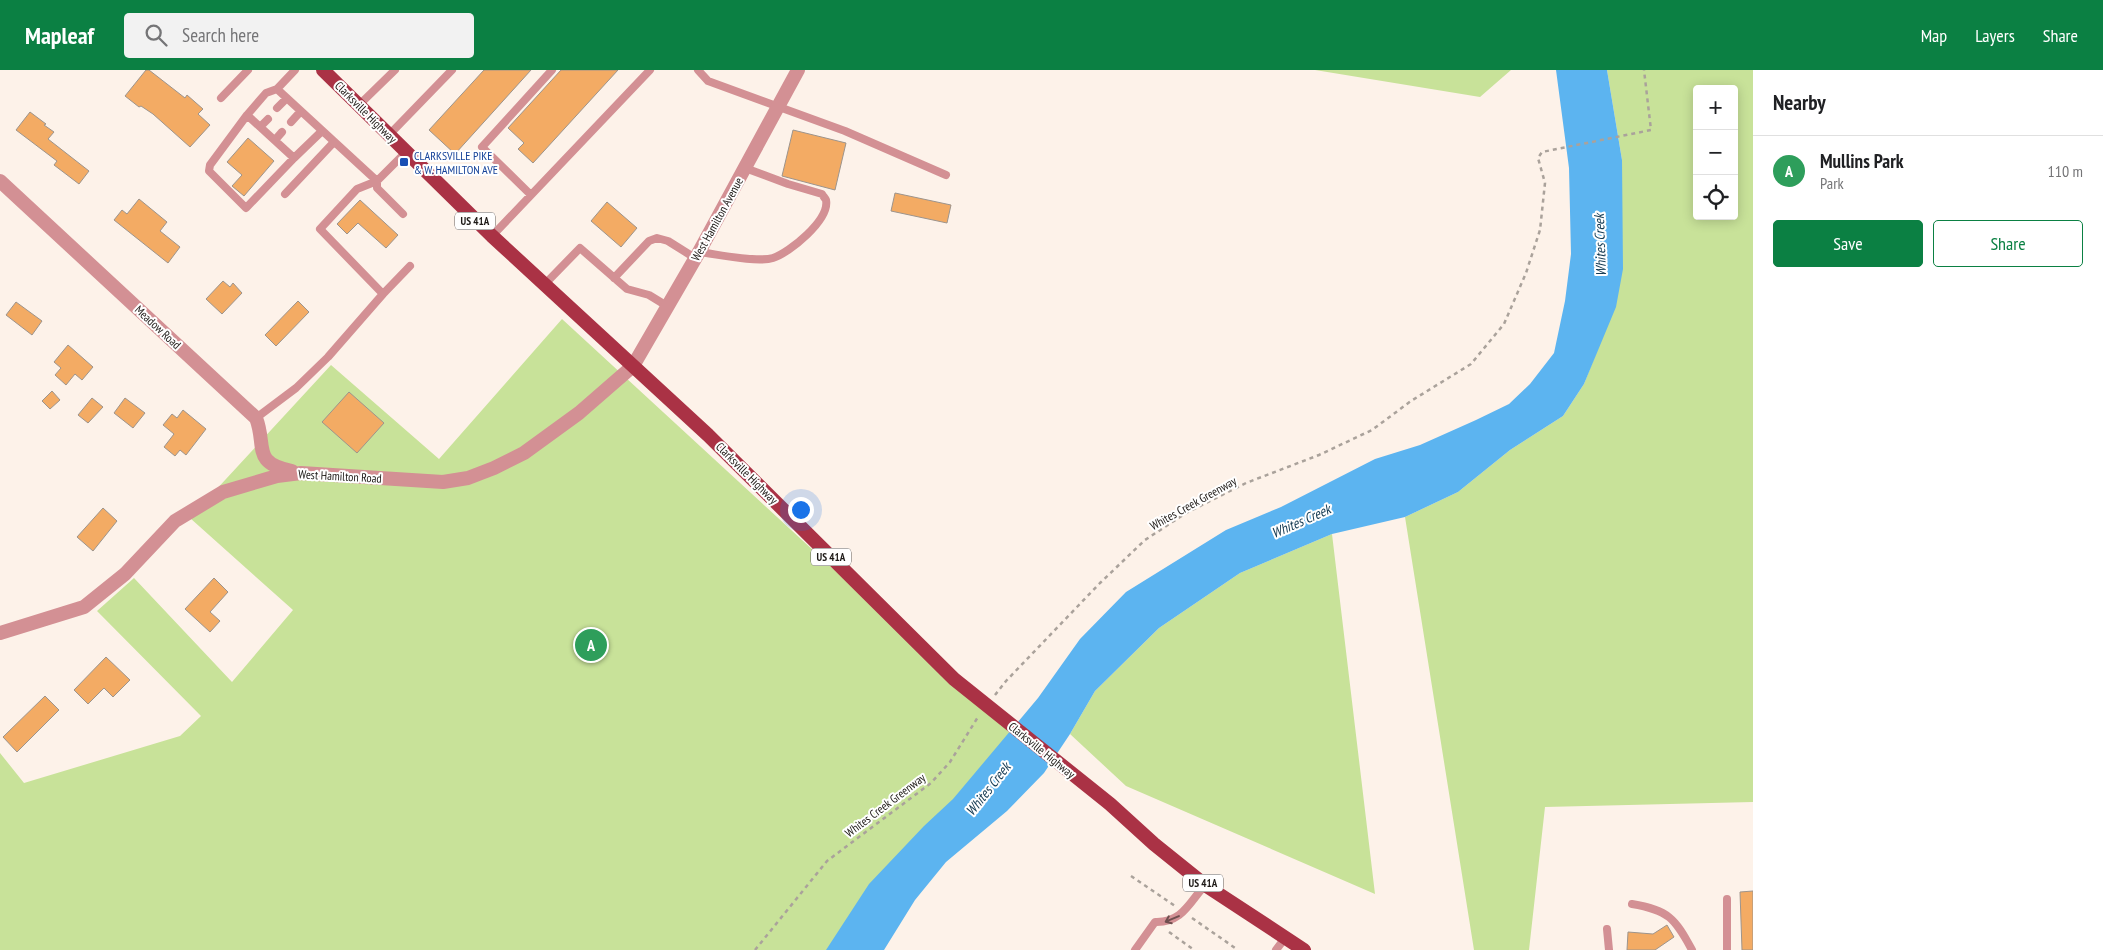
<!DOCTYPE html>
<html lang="en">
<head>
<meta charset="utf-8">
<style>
	body { margin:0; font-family:"PT Sans Narrow",sans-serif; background:#f2f2f2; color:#202124 }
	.controls { position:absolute; right:15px; top:15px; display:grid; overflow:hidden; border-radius:5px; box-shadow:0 2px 12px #0003 }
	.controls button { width:45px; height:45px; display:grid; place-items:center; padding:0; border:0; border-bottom:1px solid #e0e0e0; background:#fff; color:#202124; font:25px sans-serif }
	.you { position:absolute; left:800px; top:439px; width:18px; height:18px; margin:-12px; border:4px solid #fff; border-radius:50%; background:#1a73e8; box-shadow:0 0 0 8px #1a73e833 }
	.badge { display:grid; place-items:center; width:32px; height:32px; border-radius:50%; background:#0b8043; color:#fff; font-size:16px; font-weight:700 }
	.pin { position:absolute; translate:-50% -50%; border:2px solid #fff; box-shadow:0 1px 5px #0006 }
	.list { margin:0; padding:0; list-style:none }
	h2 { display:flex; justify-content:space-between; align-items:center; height:65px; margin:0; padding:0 20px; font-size:21px }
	h2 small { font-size:16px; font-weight:400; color:#757577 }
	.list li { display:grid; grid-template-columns:32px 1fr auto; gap:15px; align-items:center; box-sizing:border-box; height:70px; padding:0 20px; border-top:1px solid #e0e0e0 }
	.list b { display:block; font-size:19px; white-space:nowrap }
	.list p { margin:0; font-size:16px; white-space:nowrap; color:#757577 }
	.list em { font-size:16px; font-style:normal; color:#757577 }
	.actions { display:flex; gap:10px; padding:15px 20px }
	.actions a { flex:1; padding:11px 0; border:1px solid #0b8043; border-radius:5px; text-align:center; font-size:18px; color:#0b8043 }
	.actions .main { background:#0b8043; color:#fff }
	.icon { flex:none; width:28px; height:28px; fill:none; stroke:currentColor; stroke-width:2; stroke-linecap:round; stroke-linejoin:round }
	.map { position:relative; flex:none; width:1753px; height:880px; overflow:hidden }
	header { display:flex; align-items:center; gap:30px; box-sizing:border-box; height:70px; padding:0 25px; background:#0b8043; color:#fff }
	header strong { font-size:24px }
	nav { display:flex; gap:28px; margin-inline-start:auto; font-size:18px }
	.search { width:350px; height:45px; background:#f2f2f2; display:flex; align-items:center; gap:12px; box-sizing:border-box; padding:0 18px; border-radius:5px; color:#757577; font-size:19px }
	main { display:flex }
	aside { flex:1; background:#fff }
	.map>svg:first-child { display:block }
</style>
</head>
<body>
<header>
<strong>Mapleaf</strong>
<div class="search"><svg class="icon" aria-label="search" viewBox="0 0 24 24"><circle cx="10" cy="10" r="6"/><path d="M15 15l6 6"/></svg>Search here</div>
<nav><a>Map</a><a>Layers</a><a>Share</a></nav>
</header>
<main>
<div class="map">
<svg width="1753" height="880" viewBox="0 0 1753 880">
	<rect width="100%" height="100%" fill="#fdf2e9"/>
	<path fill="#c8e299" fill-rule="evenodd" d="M 1315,0 L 1511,0 L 1480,27 Z
		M 1607,0 L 1753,0 L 1753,732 L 1545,737 L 1529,880 L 1474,880 L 1405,447 L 1458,422 L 1510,380 L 1563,346 L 1584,314 L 1597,281 L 1622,90 ZM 1697,19 L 1734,19 L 1734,146 L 1697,146 Z
		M 562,249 L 1017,668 L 841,880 L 0,880 L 0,683 L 24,713 L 180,666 L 201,646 L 97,541 L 134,508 L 232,612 L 293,540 L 190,448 L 331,295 L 439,389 Z
		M 1332,464 L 1375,824 L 1126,716 L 1070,664 L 1095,621 L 1159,558 L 1240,503 Z"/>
	<path fill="#5cb4f0" d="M 1556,0 L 1607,0 L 1622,90 L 1623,199 L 1616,237 L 1584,314 L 1563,346 L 1510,380 L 1458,422 L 1405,447 L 1332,464 L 1240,503 L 1159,558 L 1095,621 L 1070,664 L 1044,703 L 1007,741 L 946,792 L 915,830 L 884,880 L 826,880 L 869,814 L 924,756 L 953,729 L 1038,628 L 1080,569 L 1126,522 L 1226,460 L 1281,437 L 1375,389 L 1420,375 L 1476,350 L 1509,334 L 1530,314 L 1554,283 L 1565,231 L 1571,184 L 1569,98 Z"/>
	<path fill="#f3ab64" stroke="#9d948c" d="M 146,0 L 149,0 L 185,28 L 187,25 L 203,39 L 198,44 L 210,55 L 190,77 L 153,44 L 141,36 L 139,37 L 125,26 Z
		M 484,0 L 531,0 L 455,84 L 429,60 Z
		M 561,0 L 618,0 L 533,93 L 518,79 L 524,73 L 508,58 Z
		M 30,42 L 46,54 L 44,55 L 54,62 L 48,69 L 89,101 L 79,114 L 54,95 L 57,91 L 16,60 Z
		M 793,60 L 846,73 L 835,120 L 782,106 Z
		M 248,68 L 274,91 L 244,126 L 232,116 L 242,105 L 227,92 Z
		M 895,123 L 951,135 L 947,153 L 891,141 Z
		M 139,129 L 167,152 L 160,161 L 180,177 L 168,193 L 114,150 L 122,140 L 127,144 Z
		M 360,130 L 398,165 L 386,178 L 358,153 L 347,164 L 337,154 Z
		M 607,132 L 637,158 L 621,177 L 591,151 Z
		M 223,211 L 230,217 L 233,213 L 242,223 L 222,244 L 206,229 Z
		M 298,231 L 309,242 L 276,276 L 265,265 Z
		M 16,232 L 42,251 L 32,265 L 6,245 Z
		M 68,275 L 93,297 L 82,310 L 75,304 L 66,315 L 55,305 L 61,298 L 54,292 Z
		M 52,321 L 60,330 L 50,339 L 42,331 Z
		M 349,322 L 384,353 L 357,383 L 322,352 Z
		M 92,328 L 103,337 L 88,353 L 78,345 Z
		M 125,328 L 145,343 L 133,358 L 114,343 Z
		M 183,340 L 206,359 L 186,385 L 180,380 L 175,386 L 164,377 L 174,364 L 163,355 L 172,344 L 177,348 Z
		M 103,438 L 117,451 L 93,481 L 77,467 Z
		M 214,508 L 228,522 L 210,542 L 220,551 L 210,562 L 185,539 Z
		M 106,587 L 130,610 L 113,627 L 104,618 L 88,634 L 74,620 Z
		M 45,626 L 59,640 L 17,682 L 3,667 Z
		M 1753,821 L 1753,880 L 1742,880 L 1740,822 Z
		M 1667,855 L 1674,867 L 1655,880 L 1627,880 L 1628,862 L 1653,864 Z"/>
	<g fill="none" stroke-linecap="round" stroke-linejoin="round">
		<path stroke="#aaa29b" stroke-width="2.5" stroke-dasharray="4 4" stroke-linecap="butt" d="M 995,625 L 1006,611 L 1100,513 L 1145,470 L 1186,443 L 1246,413 L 1319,385 L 1372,360 L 1411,331 L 1471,294 L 1504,254 L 1526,203 L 1540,160 L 1545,113 L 1538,88 L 1542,82 L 1651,60 L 1644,0
			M 1131,806 L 1175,836
			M 1192,848 L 1238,880
			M 1169,862 L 1194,880
			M 755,880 L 827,791 L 931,713 L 950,692 L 978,647"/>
		<path stroke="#d39094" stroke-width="8" d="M 295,0 L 277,19 L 377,111 L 406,82
			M 698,0 L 708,11 L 845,61 L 946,105
			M 277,19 L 266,23 L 247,45 L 294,88 L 322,61
			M 221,28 L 248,0
			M 359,35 L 395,0
			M 277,38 L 287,28
			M 247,45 L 210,95 L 209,101 L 246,138 L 294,88
			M 291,52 L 301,41
			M 260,57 L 268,49
			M 389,65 L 452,0
			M 275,70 L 282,62
			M 285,124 L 334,72
			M 531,125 L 482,77 L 552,0
			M 403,144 L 377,118 L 377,111 L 357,119 L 320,159 L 383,224 L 410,196
			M 492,166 L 650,0
			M 699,182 C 716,184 757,193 773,188 C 789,183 830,150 826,130 C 825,128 823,126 822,124 L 788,114 L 745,98
			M 614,208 L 649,171 L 657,168 L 668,171 L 695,188
			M 544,215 L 580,178 L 627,219 L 649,225 L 667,236
			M 256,348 L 296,318 L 328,287 L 383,224
			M 1727,829 L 1727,880
			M 1632,834 C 1668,840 1675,848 1692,880
			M 1607,859 L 1609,880
			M 1135,880 L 1155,852 C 1182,853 1189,833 1205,815
			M 1276,880 L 1285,868"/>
		<path stroke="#d39094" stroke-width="14" d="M 0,111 L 256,348 C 267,376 251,393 292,401
			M 0,563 L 84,537 L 125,504 L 175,451 L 223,422 L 277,406 L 301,403 L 443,412 L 468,408 L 494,398 L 524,383 L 579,343 L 633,296"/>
		<path stroke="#d39094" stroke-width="14" d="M 633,296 L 699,182 L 798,0"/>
		<path stroke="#aa3245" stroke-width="14" d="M 323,0 L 492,166 L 708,365 L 954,609 L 1110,734 L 1154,774 L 1205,815 L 1304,880"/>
	</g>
	<defs><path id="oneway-shaft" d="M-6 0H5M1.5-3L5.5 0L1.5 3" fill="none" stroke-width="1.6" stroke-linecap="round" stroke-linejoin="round" transform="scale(1.25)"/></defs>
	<use stroke="#6f4f4f" href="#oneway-shaft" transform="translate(1172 849) rotate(157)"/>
	<rect fill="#1a4fb4" stroke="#fff" stroke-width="2" x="399" y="87" width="10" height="10" rx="2.5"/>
	<g text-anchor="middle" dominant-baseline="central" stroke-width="4" stroke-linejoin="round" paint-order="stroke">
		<g fill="#fff" stroke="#625f5d" stroke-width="1">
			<rect x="455" y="142.5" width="40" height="17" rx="4"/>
			<rect x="811" y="478.5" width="40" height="17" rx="4"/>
			<rect x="1183" y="804.5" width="40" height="17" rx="4"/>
		</g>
		<g font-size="11" font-weight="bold" fill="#1e1a17">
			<text x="475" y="151">US 41A</text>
			<text x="831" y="487">US 41A</text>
			<text x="1203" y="813">US 41A</text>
		</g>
		<g font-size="12" fill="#1e1a17" stroke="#fff">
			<text transform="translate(366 42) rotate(45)">Clarksville Highway</text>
			<text transform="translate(717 149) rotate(-61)">West Hamilton Avenue</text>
			<text transform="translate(158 257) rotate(43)">Meadow Road</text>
			<text transform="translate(747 403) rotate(45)">Clarksville Highway</text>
			<text transform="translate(340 406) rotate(3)">West Hamilton Road</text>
			<text transform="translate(1193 433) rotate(-29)">Whites Creek Greenway</text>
			<text transform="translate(1042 680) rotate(39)">Clarksville Highway</text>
			<text transform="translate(885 735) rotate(-37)">Whites Creek Greenway</text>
		</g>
		<g font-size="12" fill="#164399" stroke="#fff" text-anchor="start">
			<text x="414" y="85">CLARKSVILLE PIKE<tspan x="414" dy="14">&amp; W. HAMILTON AVE</tspan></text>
		</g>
		<g font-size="14" font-style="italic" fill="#133951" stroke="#fff">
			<text transform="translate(1600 175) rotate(-92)">Whites Creek</text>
			<text transform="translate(1301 451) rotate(-24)">Whites Creek</text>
			<text transform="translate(988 719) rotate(-52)">Whites Creek</text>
		</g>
	</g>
</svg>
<div class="controls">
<button>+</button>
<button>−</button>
<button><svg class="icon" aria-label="locate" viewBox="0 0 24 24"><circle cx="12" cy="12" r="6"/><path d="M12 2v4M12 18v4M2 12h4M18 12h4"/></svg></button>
</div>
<div class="you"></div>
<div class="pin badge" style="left:591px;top:575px;background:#2e9e5b">A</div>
</div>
<aside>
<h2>Nearby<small></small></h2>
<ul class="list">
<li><span class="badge" style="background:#2e9e5b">A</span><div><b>Mullins Park</b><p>Park</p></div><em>110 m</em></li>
</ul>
<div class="actions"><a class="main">Save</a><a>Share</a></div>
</aside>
</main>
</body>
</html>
